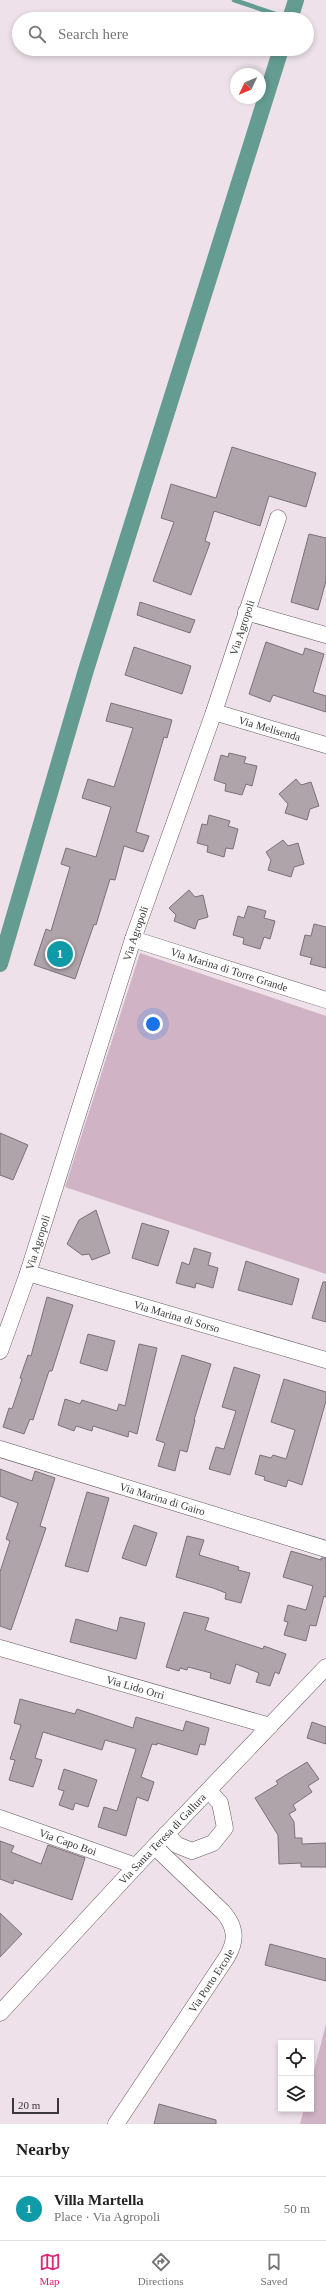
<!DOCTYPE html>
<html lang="en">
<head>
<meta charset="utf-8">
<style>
	body { margin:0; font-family:Georgia,serif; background:#f6f6f6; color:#222 }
	.controls { position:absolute; right:12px; bottom:12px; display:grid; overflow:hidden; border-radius:0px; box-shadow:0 2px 6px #0003 }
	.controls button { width:36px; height:36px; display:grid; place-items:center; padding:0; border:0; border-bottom:1px solid #e0e0e0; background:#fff; color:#222; font:20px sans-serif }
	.compass { position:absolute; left:230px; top:68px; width:36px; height:36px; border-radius:50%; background:#fff; box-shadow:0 2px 6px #0003; rotate:226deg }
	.scale { position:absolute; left:12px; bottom:10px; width:47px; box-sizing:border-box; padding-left:4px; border:2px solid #3c373a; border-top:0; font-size:11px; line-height:14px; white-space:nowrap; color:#3c373a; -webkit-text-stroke:3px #eee1e9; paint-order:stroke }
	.you { position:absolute; left:153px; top:1024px; width:14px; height:14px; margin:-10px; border:3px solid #fff; border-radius:50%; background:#1a73e8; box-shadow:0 0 0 6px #1a73e833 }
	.badge { display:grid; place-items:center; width:26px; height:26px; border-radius:50%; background:#db2777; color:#fff; font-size:13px; font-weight:700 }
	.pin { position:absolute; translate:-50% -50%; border:2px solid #fff; box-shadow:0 1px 4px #0006 }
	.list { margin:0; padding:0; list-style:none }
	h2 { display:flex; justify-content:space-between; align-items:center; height:52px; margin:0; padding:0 16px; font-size:17px }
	h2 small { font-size:13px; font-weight:400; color:#767676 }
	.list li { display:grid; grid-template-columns:26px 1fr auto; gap:12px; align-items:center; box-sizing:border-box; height:64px; padding:0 16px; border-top:1px solid #e0e0e0 }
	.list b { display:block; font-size:15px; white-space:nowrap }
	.list p { margin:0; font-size:13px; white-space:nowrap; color:#767676 }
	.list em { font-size:13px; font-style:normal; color:#767676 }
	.icon { flex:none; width:22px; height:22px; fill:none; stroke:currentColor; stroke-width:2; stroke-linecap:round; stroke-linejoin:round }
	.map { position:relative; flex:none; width:326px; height:2124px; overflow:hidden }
	.search { position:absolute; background:#fff; box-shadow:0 2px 6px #0003; left:12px; right:12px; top:12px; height:44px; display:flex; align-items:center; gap:10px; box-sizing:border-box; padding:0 14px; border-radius:22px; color:#767676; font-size:15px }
	.sheet { height:116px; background:#fff }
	nav { display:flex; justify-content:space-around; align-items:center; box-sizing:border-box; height:56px; border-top:1px solid #e0e0e0; background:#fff; font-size:11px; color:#767676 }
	nav a { display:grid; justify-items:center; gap:2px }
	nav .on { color:#db2777 }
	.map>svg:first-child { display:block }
</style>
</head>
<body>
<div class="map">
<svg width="326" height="2124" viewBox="0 0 326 2124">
	<rect width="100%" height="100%" fill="#eee1e9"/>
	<path fill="#d0b3c5" d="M 140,953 L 326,1016 L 326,1274 L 65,1187 Z
		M 326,2024 L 326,2124 L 300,2124 L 304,2109 L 311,2109 L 311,2082 Z"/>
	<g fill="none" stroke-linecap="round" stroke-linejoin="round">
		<path stroke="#649c92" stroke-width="4.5" d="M 234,0 L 290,19"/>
		<path stroke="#649c92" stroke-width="16" d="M 290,19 L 296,0
			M 0,964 L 86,670 L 281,49"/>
	</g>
	<path fill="#b0a4ab" stroke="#7d7178" d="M 232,447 L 316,473 L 306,507 L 269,496 L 260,526 L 214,511 L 205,541 L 210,543 L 191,595 L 153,581 L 174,522 L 161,518 L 171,484 L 216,498 Z
		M 309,534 L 326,538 L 326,581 L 318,610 L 291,602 Z
		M 140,602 L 195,620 L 190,633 L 137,615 Z
		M 266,642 L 303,655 L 305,648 L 324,654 L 313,692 L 326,696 L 326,712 L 273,695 L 270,702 L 249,694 Z
		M 134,647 L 191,666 L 182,694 L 125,675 Z
		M 111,703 L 172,720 L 167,738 L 164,737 L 136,832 L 149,836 L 143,852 L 124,846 L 115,880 L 110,879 L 96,925 L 94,924 L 75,979 L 34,965 L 46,929 L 51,931 L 70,867 L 61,864 L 66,848 L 96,857 L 111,807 L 82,798 L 88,779 L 114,787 L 133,728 L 106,721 Z
		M 229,753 L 246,757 L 244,763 L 257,766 L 252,786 L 246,784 L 242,795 L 225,791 L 226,784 L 214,780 L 221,755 L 228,757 Z
		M 296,779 L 301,785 L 311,782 L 319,806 L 310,809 L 307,820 L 285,813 L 288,804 L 279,794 Z
		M 209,815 L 230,821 L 228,826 L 238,829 L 233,849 L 226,848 L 224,857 L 207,852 L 208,846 L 197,843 L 202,824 L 207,825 Z
		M 283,840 L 288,846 L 298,843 L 304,864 L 294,867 L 291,877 L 268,870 L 271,860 L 266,852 Z
		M 189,890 L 195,897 L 203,895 L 208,917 L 198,920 L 195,929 L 174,921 L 176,915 L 169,908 Z
		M 248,906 L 266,911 L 264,918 L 275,921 L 270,939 L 264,937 L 260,949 L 243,944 L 244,938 L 233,935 L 238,916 L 244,918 Z
		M 314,924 L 326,927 L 326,968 L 310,964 L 312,958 L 300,955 L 305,935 L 311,936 Z
		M 0,1133 L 28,1145 L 13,1180 L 0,1175 Z
		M 96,1210 L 110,1253 L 92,1260 L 89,1254 L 82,1255 L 67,1244 L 79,1220 Z
		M 142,1223 L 169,1231 L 158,1266 L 132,1258 Z
		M 194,1248 L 211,1253 L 208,1265 L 218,1268 L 213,1288 L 196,1283 L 195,1288 L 176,1283 L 182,1262 L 189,1265 Z
		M 246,1261 L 299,1279 L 292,1305 L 238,1290 Z
		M 323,1282 L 326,1282 L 326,1322 L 312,1318 Z
		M 47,1297 L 73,1305 L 52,1371 L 49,1371 L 33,1420 L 30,1419 L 24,1434 L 3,1427 L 9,1408 L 12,1409 L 22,1379 L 20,1378 L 28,1355 L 31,1356 Z
		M 88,1334 L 115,1341 L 107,1371 L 80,1363 Z
		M 139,1344 L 157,1348 L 137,1434 L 129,1431 L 128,1437 L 93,1426 L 92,1431 L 76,1426 L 74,1431 L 58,1425 L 65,1399 L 80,1404 L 82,1400 L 117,1411 L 119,1404 L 125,1406 Z
		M 182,1355 L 211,1364 L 194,1420 L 195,1420 L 187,1452 L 180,1450 L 175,1471 L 158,1466 L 165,1443 L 156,1440 Z
		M 234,1367 L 260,1375 L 230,1475 L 209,1469 L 216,1447 L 224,1449 L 236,1411 L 222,1407 Z
		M 284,1379 L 326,1392 L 326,1401 L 302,1485 L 288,1480 L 286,1487 L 264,1480 L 265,1477 L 255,1474 L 260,1455 L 271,1458 L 273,1455 L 286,1459 L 295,1430 L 271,1422 Z
		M 0,1469 L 32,1481 L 35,1471 L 55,1478 L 40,1526 L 46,1528 L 11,1630 L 0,1626 L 0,1572 L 10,1541 L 6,1539 L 18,1503 L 0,1496 Z
		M 87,1492 L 109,1498 L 88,1572 L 65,1566 Z
		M 134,1525 L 157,1533 L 146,1566 L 122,1558 Z
		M 187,1536 L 204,1540 L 199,1555 L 239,1567 L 238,1570 L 250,1573 L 241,1603 L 225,1599 L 226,1593 L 213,1588 L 176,1577 Z
		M 291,1551 L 321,1560 L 321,1558 L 326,1558 L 326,1597 L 324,1596 L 316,1626 L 310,1625 L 306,1641 L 284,1635 L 288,1622 L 284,1621 L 288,1605 L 306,1610 L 313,1586 L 283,1577 Z
		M 184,1612 L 209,1618 L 205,1630 L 263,1649 L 264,1646 L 286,1654 L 279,1674 L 275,1672 L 270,1686 L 256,1682 L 259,1673 L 236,1664 L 230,1684 L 210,1678 L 211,1673 L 188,1667 L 187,1670 L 180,1668 L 179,1671 L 166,1667 Z
		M 120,1617 L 145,1623 L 136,1659 L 70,1642 L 76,1619 L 117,1631 Z
		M 20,1699 L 75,1714 L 77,1709 L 133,1728 L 136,1717 L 183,1731 L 186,1721 L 209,1728 L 205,1745 L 200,1744 L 197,1755 L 157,1743 L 157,1745 L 152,1744 L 141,1777 L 154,1782 L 148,1801 L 137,1797 L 126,1836 L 98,1827 L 104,1807 L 117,1811 L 136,1749 L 105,1740 L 102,1750 L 43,1732 L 35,1758 L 42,1760 L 33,1787 L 9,1780 L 15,1760 L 10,1759 L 21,1725 L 14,1723 Z
		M 312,1722 L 326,1727 L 326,1744 L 307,1738 Z
		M 307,1762 L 319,1779 L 308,1786 L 312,1792 L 293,1805 L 296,1810 L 289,1814 L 294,1822 L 295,1838 L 302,1838 L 302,1844 L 326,1843 L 326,1867 L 301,1867 L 301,1863 L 279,1864 L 278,1835 L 255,1798 L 278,1784 L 276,1781 Z
		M 64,1769 L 97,1780 L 88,1807 L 75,1803 L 73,1810 L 59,1805 L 64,1791 L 58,1789 Z
		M 0,1841 L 14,1846 L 11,1852 L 41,1864 L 48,1845 L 85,1858 L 72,1900 L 14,1880 L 13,1884 L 0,1879 Z
		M 0,1913 L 22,1934 L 0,1957 Z
		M 270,1944 L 326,1959 L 326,1981 L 265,1965 Z
		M 159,2104 L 216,2120 L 216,2124 L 154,2124 Z"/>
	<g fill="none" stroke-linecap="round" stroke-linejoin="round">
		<defs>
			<g id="street">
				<path d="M 246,612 L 326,635"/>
				<path id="s1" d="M 214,712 L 326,745"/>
				<path id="s2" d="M 133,939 L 326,1000"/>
				<path id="s3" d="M 28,1273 L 326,1360"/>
				<path id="s4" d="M 0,1351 L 28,1273 L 133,939 L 214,712 L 278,518"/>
				<path id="s5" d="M 0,1449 L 326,1549"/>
				<path id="s6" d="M 0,1648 L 270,1726"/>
				<path id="s7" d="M 0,1818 L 136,1866"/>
				<path d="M 166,1834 L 177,1845 L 192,1851 L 213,1843 L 225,1828 L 220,1803 L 209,1791"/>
				<path id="s8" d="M 0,2013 L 136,1866 L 326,1667"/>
				<path id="s9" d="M 116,2124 L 227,1957 C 237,1940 236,1927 223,1912 L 155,1847"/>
			</g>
		</defs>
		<use href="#street" stroke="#655a61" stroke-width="17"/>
		<use href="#street" stroke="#fff" stroke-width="16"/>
	</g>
	<g text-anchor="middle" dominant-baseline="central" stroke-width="3" stroke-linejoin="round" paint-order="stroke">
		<g font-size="11" fill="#3c373a" stroke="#eee1e9">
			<text stroke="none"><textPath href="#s4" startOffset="763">Via Agropoli</textPath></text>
			<text stroke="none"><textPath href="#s1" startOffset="58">Via Melisenda</textPath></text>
			<text stroke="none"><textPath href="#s4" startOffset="439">Via Agropoli</textPath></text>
			<text stroke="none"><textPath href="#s2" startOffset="101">Via Marina di Torre Grande</textPath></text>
			<text stroke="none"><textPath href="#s4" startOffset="115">Via Agropoli</textPath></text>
			<text stroke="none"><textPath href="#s3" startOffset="155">Via Marina di Sorso</textPath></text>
			<text stroke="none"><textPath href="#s5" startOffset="170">Via Marina di Gairo</textPath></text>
			<text stroke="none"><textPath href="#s6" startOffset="141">Via Lido Orrì</textPath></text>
			<text stroke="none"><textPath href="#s8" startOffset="238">Via Santa Teresa di Gallura</textPath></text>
			<text stroke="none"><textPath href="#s7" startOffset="72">Via Capo Boi</textPath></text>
			<text stroke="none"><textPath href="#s9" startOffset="172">Via Porto Ercole</textPath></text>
		</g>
	</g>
</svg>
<div class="controls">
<button><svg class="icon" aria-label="locate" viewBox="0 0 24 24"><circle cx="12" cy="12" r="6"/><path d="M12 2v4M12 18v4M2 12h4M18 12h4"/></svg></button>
<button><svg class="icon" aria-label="layers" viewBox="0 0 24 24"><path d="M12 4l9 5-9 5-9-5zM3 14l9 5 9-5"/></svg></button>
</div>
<svg class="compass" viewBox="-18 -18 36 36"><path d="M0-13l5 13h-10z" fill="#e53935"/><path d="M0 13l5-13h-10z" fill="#767676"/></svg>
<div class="scale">20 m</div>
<div class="you"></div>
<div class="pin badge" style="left:60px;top:954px;background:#0f9aa8">1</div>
<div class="search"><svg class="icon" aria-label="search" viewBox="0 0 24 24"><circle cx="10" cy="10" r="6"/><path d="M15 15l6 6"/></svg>Search here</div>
</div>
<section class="sheet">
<h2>Nearby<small></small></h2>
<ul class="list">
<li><span class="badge" style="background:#0f9aa8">1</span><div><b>Villa Martella</b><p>Place · Via Agropoli</p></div><em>50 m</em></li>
</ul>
</section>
<nav>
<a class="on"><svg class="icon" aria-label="map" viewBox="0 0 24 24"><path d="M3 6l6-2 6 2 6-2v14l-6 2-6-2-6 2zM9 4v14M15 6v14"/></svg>Map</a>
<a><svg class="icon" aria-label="directions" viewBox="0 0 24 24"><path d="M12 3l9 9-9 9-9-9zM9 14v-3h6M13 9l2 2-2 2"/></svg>Directions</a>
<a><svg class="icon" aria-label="saved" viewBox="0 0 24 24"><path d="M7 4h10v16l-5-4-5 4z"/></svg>Saved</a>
</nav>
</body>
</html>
